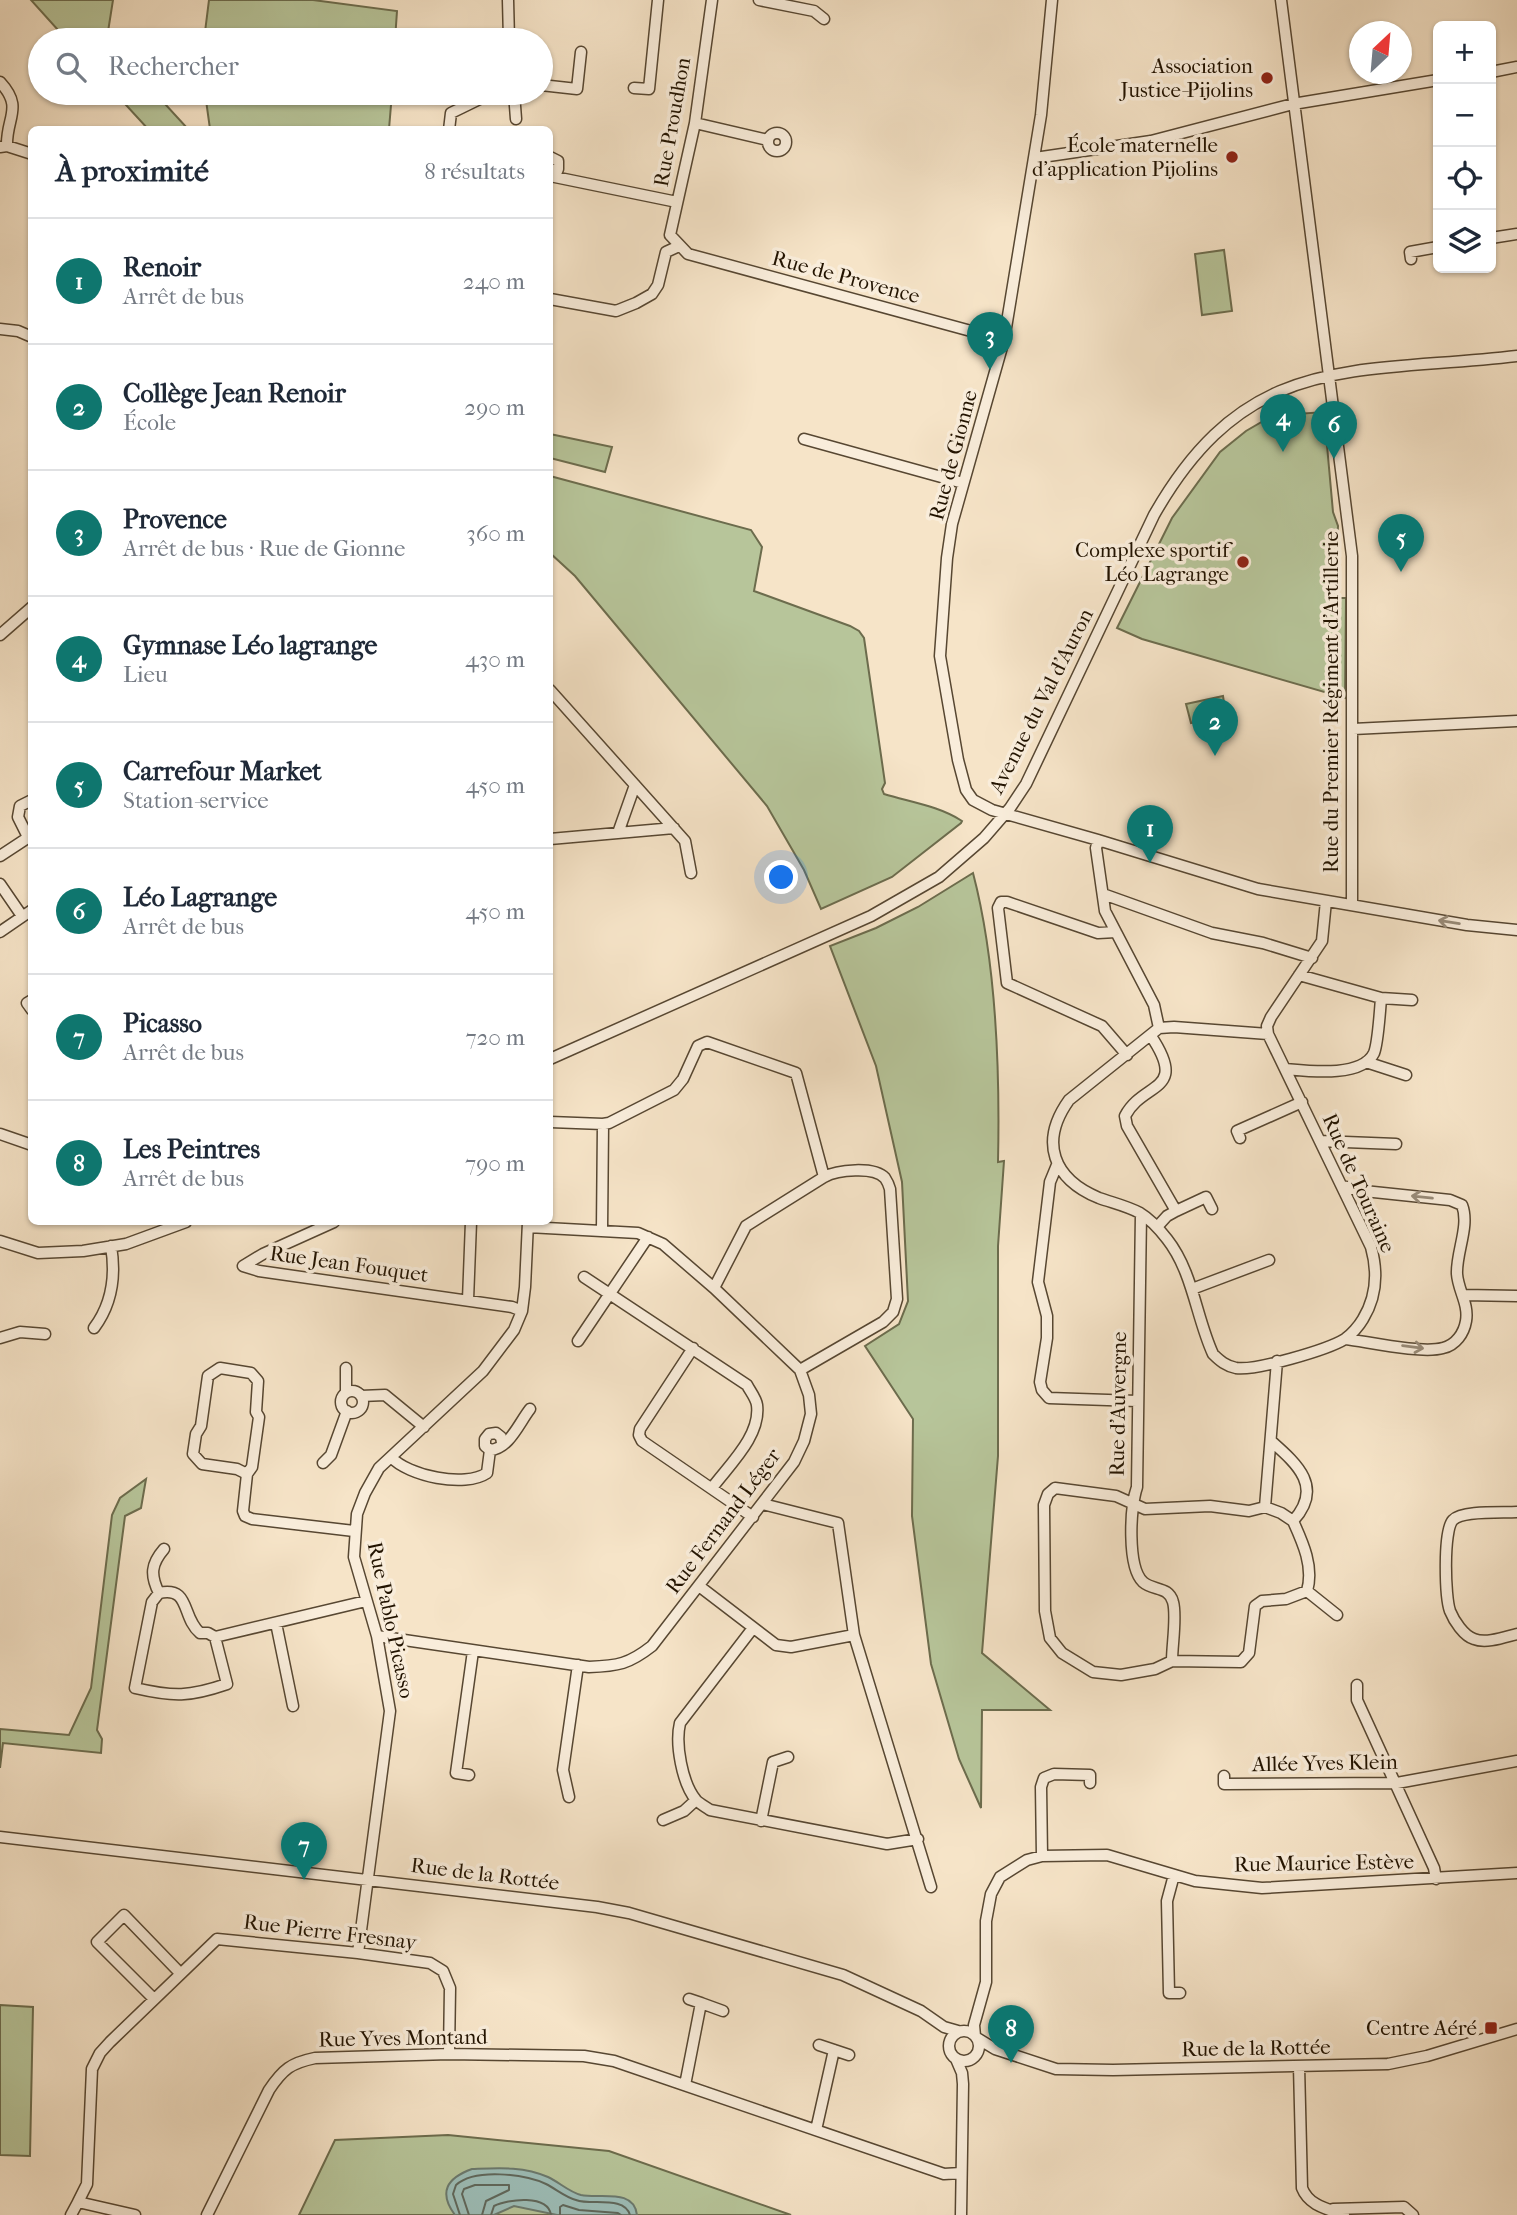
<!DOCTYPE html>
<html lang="fr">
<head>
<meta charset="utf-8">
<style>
	body { margin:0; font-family:"IM FELL French Canon",serif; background:#f2f2f3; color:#1f2937 }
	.controls { position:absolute; right:21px; top:21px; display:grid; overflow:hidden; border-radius:10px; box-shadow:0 2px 5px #0004 }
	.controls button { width:63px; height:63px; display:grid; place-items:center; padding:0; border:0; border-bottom:2px solid #e0e1e3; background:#fff; color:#1f2937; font:35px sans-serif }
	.compass { position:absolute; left:1349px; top:21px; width:63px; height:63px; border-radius:50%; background:#fff; box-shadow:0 2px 5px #0004; rotate:26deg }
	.you { position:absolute; left:782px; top:878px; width:24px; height:24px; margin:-18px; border:5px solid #fff; border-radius:50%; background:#1a73e8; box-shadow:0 0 0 10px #1a73e833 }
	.badge { display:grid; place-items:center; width:46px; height:46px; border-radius:50%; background:#0f766e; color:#fff; font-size:23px; font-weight:700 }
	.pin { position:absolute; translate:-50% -58px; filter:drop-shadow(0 2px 4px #0008) }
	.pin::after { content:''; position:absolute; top:37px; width:24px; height:21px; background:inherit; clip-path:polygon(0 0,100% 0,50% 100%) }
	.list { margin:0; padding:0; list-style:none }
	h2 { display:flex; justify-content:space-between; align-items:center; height:91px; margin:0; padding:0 28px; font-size:30px }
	h2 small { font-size:23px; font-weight:400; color:#747a83 }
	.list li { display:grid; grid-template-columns:46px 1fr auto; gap:21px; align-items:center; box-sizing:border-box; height:126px; padding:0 28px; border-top:2px solid #e0e1e3 }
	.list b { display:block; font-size:26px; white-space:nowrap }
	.list p { margin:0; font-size:23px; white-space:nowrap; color:#747a83 }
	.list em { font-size:23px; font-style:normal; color:#747a83 }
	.icon { flex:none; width:38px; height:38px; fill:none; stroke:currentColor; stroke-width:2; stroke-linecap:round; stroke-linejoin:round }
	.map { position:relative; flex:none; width:1517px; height:2215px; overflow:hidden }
	.search { position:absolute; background:#fff; box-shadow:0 2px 5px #0004; left:28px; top:28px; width:525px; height:77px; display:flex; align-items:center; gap:18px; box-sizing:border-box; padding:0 24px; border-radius:38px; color:#747a83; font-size:26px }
	.panel { position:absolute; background:#fff; box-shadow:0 2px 5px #0004; left:28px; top:126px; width:525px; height:1099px; border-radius:10px }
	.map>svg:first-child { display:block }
</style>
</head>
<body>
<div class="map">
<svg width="1517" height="2215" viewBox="0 0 1517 2215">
	<rect width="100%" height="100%" fill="#f6e4c8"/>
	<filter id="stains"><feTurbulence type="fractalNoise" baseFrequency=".00286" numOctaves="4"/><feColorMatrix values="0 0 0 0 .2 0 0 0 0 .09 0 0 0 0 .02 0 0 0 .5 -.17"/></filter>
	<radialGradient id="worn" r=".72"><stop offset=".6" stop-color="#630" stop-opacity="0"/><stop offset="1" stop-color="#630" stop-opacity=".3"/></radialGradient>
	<path fill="#b7c59a" stroke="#6c6c4d" stroke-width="2" d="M 31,0 L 113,0 L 107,38 L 109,40 L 67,40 Z
		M 209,0 L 313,0 L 397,11 L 395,40 L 204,40 Z
		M 115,93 L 155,93 L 188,129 L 148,129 Z
		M 205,93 L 392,93 L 389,129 L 210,129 Z
		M 1224,250 L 1232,311 L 1202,315 L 1195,254 Z
		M 1282,410 L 1283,415 L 1324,412 L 1333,512 L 1338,526 L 1335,598 L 1346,598 L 1345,698 L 1142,639 L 1117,628 L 1172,518 L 1220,452 L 1246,431 Z
		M 550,434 L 612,447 L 605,472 L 550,458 Z
		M 550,476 L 751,530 L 762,547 L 754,591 L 850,626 L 859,631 L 864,638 L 885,783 L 882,789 L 884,794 C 910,802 939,806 962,821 L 961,823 L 892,877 L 821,909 L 804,870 L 767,806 L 575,576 L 550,553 Z
		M 1223,696 L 1226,716 L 1191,723 L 1186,704 Z
		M 973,873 C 996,961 1000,1071 998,1162 L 1004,1161 L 998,1246 L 998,1456 L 982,1653 L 1050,1710 L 982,1710 L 981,1808 L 959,1759 L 931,1664 L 912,1516 L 913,1419 L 865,1346 L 899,1324 L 908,1301 L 902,1182 L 876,1066 L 830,946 L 876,928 L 918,907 Z
		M 146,1479 L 141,1508 L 125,1516 L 97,1730 L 102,1739 L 101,1753 L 3,1743 L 0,1768 L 0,1729 L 69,1735 L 91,1688 L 112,1515 L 120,1498 Z
		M 0,2005 L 33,2007 L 30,2156 L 0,2155 Z
		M 448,2135 L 609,2151 L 791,2215 L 299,2215 L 335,2140 Z"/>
	<path fill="#9dbeb8" stroke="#6c7a6e" stroke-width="2" d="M 472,2169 C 498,2168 523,2166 548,2177 C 559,2182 569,2192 581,2195 C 600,2199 634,2188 637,2215 L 557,2215 L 514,2206 L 494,2215 L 455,2215 C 438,2192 447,2178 472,2169 Z"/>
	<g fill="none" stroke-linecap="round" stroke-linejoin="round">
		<path stroke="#60685c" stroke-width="2" d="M 460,2215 L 453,2194 L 456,2185 C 475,2168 524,2174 546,2184 C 556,2189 565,2197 576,2200 C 591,2206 624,2195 630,2215
			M 469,2215 L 462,2194 L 464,2189 L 475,2185 L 509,2185 L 509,2190 L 486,2201 L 482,2215
			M 491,2215 L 494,2206 C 508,2199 548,2194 551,2215
			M 560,2215 L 560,2207 L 563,2205 L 579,2210 L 618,2213 L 621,2215"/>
		<defs>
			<path id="street" d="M 508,0 L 509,40
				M 712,0 L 695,123 L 670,235 L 688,254 L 1004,340
				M 759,0 L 814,11 L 824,19
				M 1052,0 L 1041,115 L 1004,340 L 952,524 L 947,558 L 940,656 L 958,760 L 966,790 L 973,800 L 992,810 L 1098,840 L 1258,889 L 1467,925 L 1517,930
				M 1281,0 L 1352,556 L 1352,905
				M 1491,72 L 1517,67
				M 0,82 C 24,108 6,117 7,146
				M 541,85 L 577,89 L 581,52
				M 634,88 L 649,89 L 658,0
				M 514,93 L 516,119
				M 695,123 L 768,140
				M 449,130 L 451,113 L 492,93
				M768 142a9 9 0 1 1 18 0a9 9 0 1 1-18 0Z
				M 0,147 L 7,146 L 32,154
				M 550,157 L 558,161 L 558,169 L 555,176
				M 1035,158 L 1151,141 L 1293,104 L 1438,80
				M 550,176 L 677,202
				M 1491,238 L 1517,234
				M 1411,259 L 1410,252 L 1438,247
				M 550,299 L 616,311 L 636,303 L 652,294 L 658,285 L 666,252 L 679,246
				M 0,329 L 18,331 L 32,337
				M 804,439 L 963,483
				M 0,635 L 32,607
				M 550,690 L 685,841 L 691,873
				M 1353,729 L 1517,721
				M 618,833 L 635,785
				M 28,837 L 18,817 L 20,806 L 32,800
				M 550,839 L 674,828
				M 1098,840 L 1096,848 L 1105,911 L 1154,1005 L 1159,1028 L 1069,1100 C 1039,1142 1053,1179 1099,1198 C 1113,1203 1127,1206 1140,1213 C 1150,1219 1160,1230 1167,1239 C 1193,1272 1196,1317 1213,1354 C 1220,1361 1226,1366 1236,1368 C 1255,1371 1327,1350 1345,1339 C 1351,1335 1359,1326 1363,1319 C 1377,1296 1378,1272 1371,1247 L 1268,1034 L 1267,1026 L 1271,1017 L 1322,941 L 1326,901
				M 0,856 L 32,835
				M 0,884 L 22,916
				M 1103,894 L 1212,933 L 1263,943 L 1312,958
				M 0,932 L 32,910
				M 1116,932 L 1098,933 L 1007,902 L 1001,902 L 998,908 L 1007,983 L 1102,1026 L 1127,1055
				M 1381,998 L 1412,1000
				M 32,1000 L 27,1003 L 32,1010
				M 1159,1028 L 1174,1027 L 1268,1034
				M 1151,1036 C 1189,1093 1143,1081 1125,1116 L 1127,1126 L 1176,1211 L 1167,1216 L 1157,1227
				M 550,1059 L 871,916 L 939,877 L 984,838 L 1010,808 L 1026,784 L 1154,515 C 1248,350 1354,375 1517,356
				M 1366,1062 L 1406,1075
				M 1286,1069 C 1308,1071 1362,1078 1374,1053 C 1378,1043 1380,1011 1381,998 L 1299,975
				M 550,1122 L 603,1124
				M 0,1134 L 32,1145
				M 1240,1138 L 1237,1131 L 1302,1102
				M 1320,1141 L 1396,1144
				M 1057,1165 L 1050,1182 L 1038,1282 L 1047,1316 L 1047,1338 L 1040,1382 L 1042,1390 L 1049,1398 L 1137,1401
				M 1342,1186 L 1364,1191 L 1450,1200 L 1462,1205 C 1470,1226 1456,1252 1457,1274 C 1458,1290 1469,1304 1466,1321 C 1464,1333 1456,1345 1443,1348 C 1422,1354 1369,1342 1346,1339
				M 1176,1211 L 1206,1197 L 1212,1209
				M 1141,1214 L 1137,1487 C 1130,1507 1127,1567 1143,1582 C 1153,1591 1169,1586 1173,1602 C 1177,1616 1172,1645 1172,1661
				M 334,1222 L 263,1254 L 243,1266 L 259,1271 L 512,1307 L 522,1311
				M 602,1229 L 603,1124 L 609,1123 L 674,1090 L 683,1079 L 698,1046 L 707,1042 L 796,1073 L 824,1177 C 837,1170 874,1166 885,1178 C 887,1181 889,1185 890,1189 L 897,1299 L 893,1312 L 883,1322 L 800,1370
				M 0,1241 L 38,1253 L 83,1251 L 126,1244 L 186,1222
				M 584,1277 L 747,1385 C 750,1391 756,1398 757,1405 C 761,1436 729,1465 712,1488
				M 714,1288 L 746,1226 L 824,1177
				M 1192,1289 L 1269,1260
				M 1464,1295 L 1517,1296
				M 468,1300 L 471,1222
				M 94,1328 C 112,1304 116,1276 111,1246
				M 0,1338 L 20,1332 L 45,1334
				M 578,1341 L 648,1237
				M 693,1348 L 640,1429 L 639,1435 L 642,1441 L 753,1517
				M341 1402a11 11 0 1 1 22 0a11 11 0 1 1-22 0Z
				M 346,1393 L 346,1368
				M 361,1396 L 385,1395 L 424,1427
				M 1271,1441 C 1297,1464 1324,1487 1293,1521 C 1303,1543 1314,1567 1307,1591 L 1286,1599 L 1262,1601 L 1255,1606 L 1249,1653 L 1241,1662 L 1172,1661 L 1155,1669 L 1121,1675 L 1093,1672 L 1062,1653 L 1050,1638 L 1045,1611 L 1044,1505 L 1048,1494 L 1055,1488 L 1116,1496 L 1145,1509 L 1210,1506 L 1249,1511 L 1265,1507 L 1281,1513 L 1293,1521
				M 502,1443 L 501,1437 L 496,1433 L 489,1434 L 485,1439 L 485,1446 L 490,1450 C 509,1449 519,1423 530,1409
				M 391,1457 C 408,1476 465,1488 487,1473 L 490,1450
				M 323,1463 L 331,1455 L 347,1411
				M 247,1474 L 237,1469 L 202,1464 L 193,1454 L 196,1434 L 201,1426 L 208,1376 L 220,1368 L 251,1373 L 258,1381 L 256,1412 L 259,1417 L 252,1467 L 247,1474 L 243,1511 L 245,1516 L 252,1519 L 354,1531
				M 763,1504 L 838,1523 L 854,1635 L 931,1887
				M 1265,1507 L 1277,1361
				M 1517,1512 C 1503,1513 1463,1510 1453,1520 C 1443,1530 1445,1597 1450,1611 C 1454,1621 1464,1636 1474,1639 C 1486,1644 1505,1637 1517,1634
				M 699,1586 L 776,1645 L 791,1647 L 854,1635
				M 1307,1591 L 1337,1615
				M 159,1593 C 150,1575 151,1564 164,1549
				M 276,1623 L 293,1706
				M 753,1628 L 680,1723 C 675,1744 682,1783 696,1800 C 700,1804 706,1807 710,1810 L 887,1844 L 918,1839
				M 377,1636 L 589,1667 C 618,1666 629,1664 652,1646 L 794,1462 L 804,1441 L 811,1414 L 809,1395 L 800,1370 L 714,1288 L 663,1244 L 638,1233 L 528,1227
				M 215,1637 L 227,1684 C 189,1697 174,1697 135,1688 L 152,1602 L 159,1593 C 191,1586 181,1617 200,1633 L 208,1633 L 215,1637 L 366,1601
				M 1357,1685 L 1357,1700 L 1434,1868 L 1436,1879
				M 469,1775 L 456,1773 L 473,1651
				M 1224,1776 L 1224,1784 L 1397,1783 L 1517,1761
				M 569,1797 L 563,1770 L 578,1665
				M 663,1820 L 684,1811 L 696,1800
				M 761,1821 L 773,1762 L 788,1757
				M 0,1837 L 597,1907 L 629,1913 L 843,1975 L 921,2011 L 944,2027 L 958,2031
				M 1042,1856 L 1041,1787 L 1044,1778 L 1054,1774 L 1090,1775 L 1090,1783
				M 1174,1875 L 1167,1901 L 1169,1993 L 1180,1993
				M 358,1953 L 390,1711 L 377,1636 L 354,1557 L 357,1514 L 365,1493 L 379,1468 L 483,1371 L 514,1330 L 522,1311 L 525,1287 L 528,1222
				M 154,1999 L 97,1942 L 124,1915 L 180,1973
				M 701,2003 L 723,2011
				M949 2046a15 15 0 1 1 30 0a15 15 0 1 1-30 0Z
				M 975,2036 L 974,2025 L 986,1982 L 986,1921 L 991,1894 L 1000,1877 L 1027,1860 L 1042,1856 L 1107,1855 L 1195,1881 L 1262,1888 L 1517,1873
				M 977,2038 L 995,2049 L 1056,2069 L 1113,2070 L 1388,2064 L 1427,2056 L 1517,2029
				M 819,2045 L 849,2055
				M 956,2059 L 962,2073 L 963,2084 L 961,2215
				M 1299,2066 L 1302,2188 C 1309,2206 1328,2209 1344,2215
				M 685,2085 L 701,2003 L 689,1999
				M 816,2130 L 834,2050
				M 1333,2209 L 1404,2207 L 1413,2215
				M 71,2215 L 78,2202
				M 135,2215 L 78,2202 L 87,2184 L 92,2069 L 100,2053 L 110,2042 L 217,1939 L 358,1953 L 430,1963 L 443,1971 L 450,1988 L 449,2054
				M 207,2215 L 269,2090 C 283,2069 291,2063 315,2058 L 449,2054 L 584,2056 L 614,2061 L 944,2174 L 961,2173"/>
		</defs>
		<use href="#street" stroke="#574732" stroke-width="13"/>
		<use href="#street" stroke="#f9eddb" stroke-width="10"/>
	</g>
	<defs><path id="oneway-shaft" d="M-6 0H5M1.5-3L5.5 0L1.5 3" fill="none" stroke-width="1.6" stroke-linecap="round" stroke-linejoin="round" transform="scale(1.75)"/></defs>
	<g stroke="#988b78">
		<use href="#oneway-shaft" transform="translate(1449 922) rotate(-171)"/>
		<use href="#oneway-shaft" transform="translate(1422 1197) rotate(-174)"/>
		<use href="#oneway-shaft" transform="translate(1413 1347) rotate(7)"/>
	</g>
	<g fill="#8f2418" stroke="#f9eddb" stroke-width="2.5">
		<circle cx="1267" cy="78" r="7"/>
		<circle cx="1232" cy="157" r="7"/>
		<circle cx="1243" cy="562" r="7"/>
		<rect x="1484" y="2021" width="14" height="14" rx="3.5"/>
	</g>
	<g text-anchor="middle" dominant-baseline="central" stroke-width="7" stroke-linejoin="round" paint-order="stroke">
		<g font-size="21" fill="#221300" stroke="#f9eddb" text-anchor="end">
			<text x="1253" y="66">Association<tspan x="1253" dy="24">Justice-Pijolins</tspan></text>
			<text x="1218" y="145">École maternelle<tspan x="1218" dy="24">d'application Pijolins</tspan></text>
			<text x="1229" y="550">Complexe sportif<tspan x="1229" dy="24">Léo Lagrange</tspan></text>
			<text x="1477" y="2028">Centre Aéré</text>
		</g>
		<g font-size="21" fill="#221300" stroke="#f9eddb">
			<text transform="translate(672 122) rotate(-80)">Rue Proudhon</text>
			<text transform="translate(846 277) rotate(15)">Rue de Provence</text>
			<text transform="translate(953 455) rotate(-75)">Rue de Gionne</text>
			<text transform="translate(1041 701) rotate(-63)">Avenue du Val d'Auron</text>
			<text transform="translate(1331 702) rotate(-90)">Rue du Premier Régiment d'Artillerie</text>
			<text transform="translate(1359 1183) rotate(66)">Rue de Touraine</text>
			<text transform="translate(349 1264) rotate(8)">Rue Jean Fouquet</text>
			<text transform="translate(1118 1404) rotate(-89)">Rue d'Auvergne</text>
			<text transform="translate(723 1521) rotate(-53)">Rue Fernand Léger</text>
			<text transform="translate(391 1620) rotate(78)">Rue Pablo Picasso</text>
			<text transform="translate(1325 1763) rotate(-1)">Allée Yves Klein</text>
			<text transform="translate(1324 1863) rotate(-1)">Rue Maurice Estève</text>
			<text transform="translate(485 1874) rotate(7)">Rue de la Rottée</text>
			<text transform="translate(330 1932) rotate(7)">Rue Pierre Fresnay</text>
			<text transform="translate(403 2038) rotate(-1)">Rue Yves Montand</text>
			<text transform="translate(1256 2048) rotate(-1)">Rue de la Rottée</text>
		</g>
	</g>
	<rect width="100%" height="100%" filter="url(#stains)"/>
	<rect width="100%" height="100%" fill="url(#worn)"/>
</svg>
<div class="controls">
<button>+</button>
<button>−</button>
<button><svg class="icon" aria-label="locate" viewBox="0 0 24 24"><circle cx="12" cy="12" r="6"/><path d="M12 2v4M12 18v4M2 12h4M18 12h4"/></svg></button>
<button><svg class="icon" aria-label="layers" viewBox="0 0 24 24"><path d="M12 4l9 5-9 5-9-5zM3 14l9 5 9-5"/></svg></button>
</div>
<svg class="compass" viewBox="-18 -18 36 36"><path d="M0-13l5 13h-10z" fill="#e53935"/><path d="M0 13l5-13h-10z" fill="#747a83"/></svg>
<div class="you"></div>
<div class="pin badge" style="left:1150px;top:863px">1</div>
<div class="pin badge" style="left:1215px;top:756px">2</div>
<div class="pin badge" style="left:990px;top:370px">3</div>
<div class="pin badge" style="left:1283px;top:452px">4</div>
<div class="pin badge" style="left:1401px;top:572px">5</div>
<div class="pin badge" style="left:1334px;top:459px">6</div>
<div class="pin badge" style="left:304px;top:1880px">7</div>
<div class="pin badge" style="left:1011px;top:2063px">8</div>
<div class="search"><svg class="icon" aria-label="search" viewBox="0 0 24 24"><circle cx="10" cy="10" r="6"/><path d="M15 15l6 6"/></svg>Rechercher</div>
<section class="panel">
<h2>À proximité<small>8 résultats</small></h2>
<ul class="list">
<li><span class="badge">1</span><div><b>Renoir</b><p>Arrêt de bus</p></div><em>240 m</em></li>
<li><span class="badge">2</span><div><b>Collège Jean Renoir</b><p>École</p></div><em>290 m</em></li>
<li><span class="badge">3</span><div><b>Provence</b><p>Arrêt de bus · Rue de Gionne</p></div><em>360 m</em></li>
<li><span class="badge">4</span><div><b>Gymnase Léo lagrange</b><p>Lieu</p></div><em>430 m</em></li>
<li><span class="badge">5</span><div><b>Carrefour Market</b><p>Station-service</p></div><em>450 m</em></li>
<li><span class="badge">6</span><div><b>Léo Lagrange</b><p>Arrêt de bus</p></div><em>450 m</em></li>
<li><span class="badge">7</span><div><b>Picasso</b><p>Arrêt de bus</p></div><em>720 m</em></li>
<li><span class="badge">8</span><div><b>Les Peintres</b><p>Arrêt de bus</p></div><em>790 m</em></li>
</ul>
</section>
</div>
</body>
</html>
